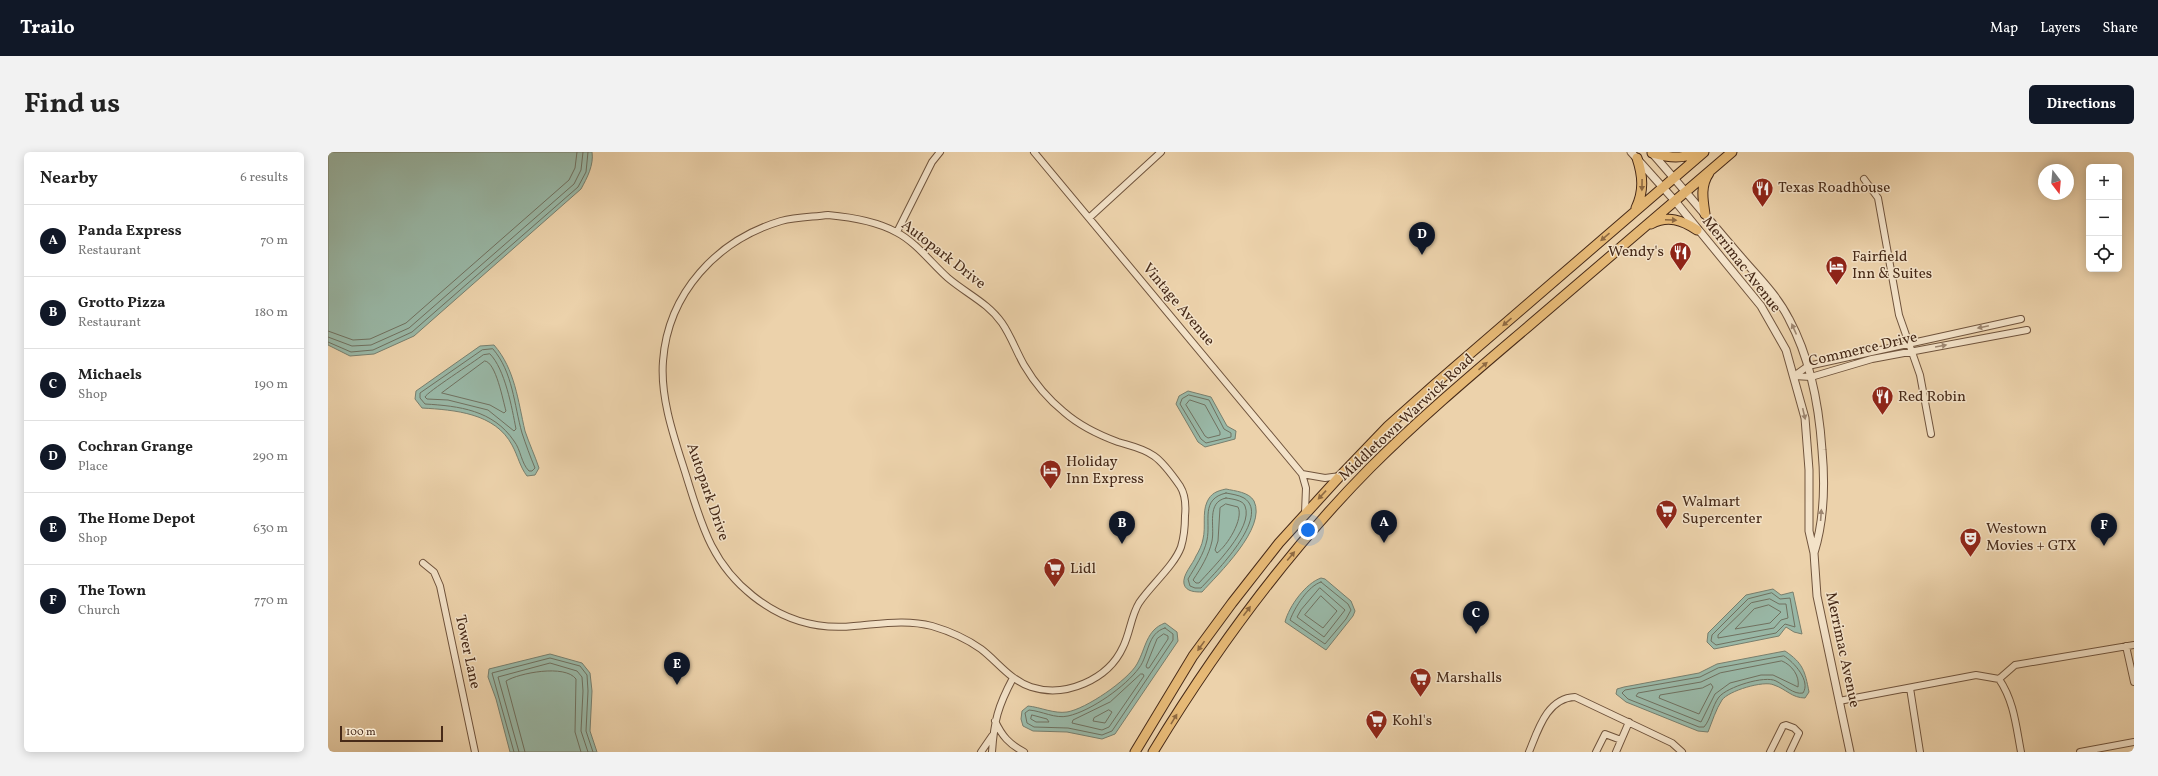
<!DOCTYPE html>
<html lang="en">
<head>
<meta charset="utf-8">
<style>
	body { margin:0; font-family:Vollkorn,serif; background:#f2f2f2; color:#222 }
	.controls { position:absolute; right:12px; top:12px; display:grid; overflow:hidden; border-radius:6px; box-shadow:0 2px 10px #0003 }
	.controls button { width:36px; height:36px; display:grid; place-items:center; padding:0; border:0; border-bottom:1px solid #e0e0e0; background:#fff; color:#222; font:20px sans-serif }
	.compass { position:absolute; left:1710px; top:12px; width:36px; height:36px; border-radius:50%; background:#fff; box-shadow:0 2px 10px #0003; rotate:164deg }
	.scale { position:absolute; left:12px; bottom:10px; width:103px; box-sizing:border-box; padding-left:4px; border:2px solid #472a18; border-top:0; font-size:11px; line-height:14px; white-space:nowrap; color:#472a18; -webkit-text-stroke:3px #f3e2c8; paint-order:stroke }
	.you { position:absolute; left:980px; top:378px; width:14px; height:14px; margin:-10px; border:3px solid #fff; border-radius:50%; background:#1a73e8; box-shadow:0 0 0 6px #1a73e833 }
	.badge { display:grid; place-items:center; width:26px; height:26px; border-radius:50%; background:#111827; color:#fff; font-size:13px; font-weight:700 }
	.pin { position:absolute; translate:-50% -33px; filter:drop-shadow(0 1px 2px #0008) }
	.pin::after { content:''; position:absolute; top:21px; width:14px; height:12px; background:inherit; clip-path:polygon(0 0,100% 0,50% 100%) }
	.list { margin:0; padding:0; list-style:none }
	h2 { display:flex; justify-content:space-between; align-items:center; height:52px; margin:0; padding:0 16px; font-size:17px }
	h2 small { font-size:13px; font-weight:400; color:#767676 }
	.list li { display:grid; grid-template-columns:26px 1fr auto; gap:12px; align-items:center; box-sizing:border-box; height:72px; padding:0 16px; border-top:1px solid #e0e0e0 }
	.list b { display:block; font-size:15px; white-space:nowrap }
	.list p { margin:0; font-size:13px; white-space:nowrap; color:#767676 }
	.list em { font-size:13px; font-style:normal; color:#767676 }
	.icon { flex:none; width:22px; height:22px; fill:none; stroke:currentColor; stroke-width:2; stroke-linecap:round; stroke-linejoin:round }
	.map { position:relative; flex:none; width:1806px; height:600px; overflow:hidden; border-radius:6px }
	header { display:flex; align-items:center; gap:24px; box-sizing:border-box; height:56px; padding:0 20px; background:#111827; color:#fff }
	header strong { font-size:19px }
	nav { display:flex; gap:22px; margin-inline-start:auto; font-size:14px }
	.intro { display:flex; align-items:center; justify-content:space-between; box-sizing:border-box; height:96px; padding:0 24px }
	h1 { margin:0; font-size:28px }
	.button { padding:10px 18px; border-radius:6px; background:#111827; color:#fff; font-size:14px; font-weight:700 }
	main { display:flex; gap:24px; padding:0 24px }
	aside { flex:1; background:#fff; border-radius:6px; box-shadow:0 2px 10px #0003 }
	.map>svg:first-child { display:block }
</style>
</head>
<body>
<header>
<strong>Trailo</strong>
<nav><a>Map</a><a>Layers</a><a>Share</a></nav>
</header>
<div class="intro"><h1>Find us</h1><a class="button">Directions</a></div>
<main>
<aside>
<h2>Nearby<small>6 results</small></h2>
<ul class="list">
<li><span class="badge">A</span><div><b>Panda Express</b><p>Restaurant</p></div><em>70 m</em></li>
<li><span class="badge">B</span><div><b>Grotto Pizza</b><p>Restaurant</p></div><em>180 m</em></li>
<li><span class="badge">C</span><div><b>Michaels</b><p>Shop</p></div><em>190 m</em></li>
<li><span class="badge">D</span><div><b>Cochran Grange</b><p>Place</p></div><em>290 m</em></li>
<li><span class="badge">E</span><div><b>The Home Depot</b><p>Shop</p></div><em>630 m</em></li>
<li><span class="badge">F</span><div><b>The Town</b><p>Church</p></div><em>770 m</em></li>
</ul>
</aside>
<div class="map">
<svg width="1806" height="600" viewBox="0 0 1806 600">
	<rect width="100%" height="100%" fill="#ecd2ab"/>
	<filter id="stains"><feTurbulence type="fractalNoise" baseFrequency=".005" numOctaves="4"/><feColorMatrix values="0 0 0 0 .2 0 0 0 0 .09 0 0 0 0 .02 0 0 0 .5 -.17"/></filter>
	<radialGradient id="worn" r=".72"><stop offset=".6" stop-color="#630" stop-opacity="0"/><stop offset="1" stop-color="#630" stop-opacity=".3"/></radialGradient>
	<path fill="#99b8a7" stroke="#787f6e" d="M 0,0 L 264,0 C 266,13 259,26 253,37 L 86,184 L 46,202 L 22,204 L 0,193 Z
		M 166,193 C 187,217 190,249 197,279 C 201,291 207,304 211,316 L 207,323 L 199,324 C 192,315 190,304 184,293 C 167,261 127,258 94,256 L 87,247 L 88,239 L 152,194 Z
		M 860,239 L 883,245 L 899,274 L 908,279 L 907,287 L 877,295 L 870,290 L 848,252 L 851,244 Z
		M 898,337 C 907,339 921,340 926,349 C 939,376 890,422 874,440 C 868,440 858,440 856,432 C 854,423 865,412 868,404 C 871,399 874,393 875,387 C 878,375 874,361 879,350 C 883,341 889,339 898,337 Z
		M 993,426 L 997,427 L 1023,449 L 1027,459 L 1025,464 L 998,498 L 957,470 C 961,454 978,431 993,426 Z
		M 1445,437 L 1453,443 L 1465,440 L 1474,482 L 1466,480 L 1458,475 L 1451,484 L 1386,497 L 1379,490 L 1380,481 L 1418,443 Z
		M 837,471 L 849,480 L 850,489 L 787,582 L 774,587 L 739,580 L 705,579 L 695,574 L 693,567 L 694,559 L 700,554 C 712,555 726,562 739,560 C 758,557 800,528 809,512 C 818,496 818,478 837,471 Z
		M 1457,499 C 1475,511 1477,519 1481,540 L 1477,546 C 1464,546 1458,537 1446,533 C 1436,528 1400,539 1394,548 C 1388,557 1384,570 1380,580 L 1370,579 L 1298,550 L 1288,542 L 1289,537 L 1296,535 L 1371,521 L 1389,512 Z
		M 222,502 L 254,511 L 262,521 L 264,539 L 262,579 L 269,600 L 182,600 L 168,547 L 160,525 L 161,517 Z"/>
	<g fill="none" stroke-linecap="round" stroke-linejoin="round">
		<path stroke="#707160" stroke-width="1" d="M 0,179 L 25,188 L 42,187 L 78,171 L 241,28 L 247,16 L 249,0
			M 0,185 L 24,194 L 43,193 L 81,176 L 246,32 L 253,18 L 255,0
			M 0,190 L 23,200 L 45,198 L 84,180 L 250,35 L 258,20 L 260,0
			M 165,197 C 185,220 186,253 194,281 C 198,293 202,304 207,316 L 204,319 L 201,319 C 193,311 193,298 186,289 C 165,258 131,254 97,252 L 92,246 L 92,241 L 154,198 Z
			M 162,202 C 177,217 184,256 188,277 L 186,279 L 160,258 L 120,248 L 99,247 L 97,245 C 99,240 146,210 155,203 Z
			M 157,209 C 168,210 175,249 178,259 L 176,261 L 162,253 L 114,241 Z
			M 861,243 L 881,248 L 896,277 L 903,281 L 903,285 L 878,291 L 873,287 L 852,252 L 854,247 Z
			M 862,248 L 877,253 L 892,280 L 892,283 L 880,286 L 877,284 L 858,253 Z
			M 898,341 C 903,342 911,343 916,346 C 944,364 886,422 873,436 L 867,436 L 862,434 L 860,427 C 867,415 876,402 879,388 C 883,369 872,347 898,341 Z
			M 898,346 C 904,347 915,348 917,354 C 926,376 884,416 871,431 L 868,431 L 865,428 C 873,416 881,403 884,389 C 887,374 878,350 898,346 Z
			M 898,352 L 910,355 C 916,367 899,394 889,401 L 887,398 L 890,389 L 892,356 Z
			M 993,430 L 1020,452 L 1023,458 L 1018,467 L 997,492 L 962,468 C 967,455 980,434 993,430 Z
			M 992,436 L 1017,458 L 996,485 L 969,465 L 973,458 Z
			M 1444,441 L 1452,447 L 1462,446 L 1467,475 L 1457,472 L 1448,481 L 1388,493 L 1383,489 L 1384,483 L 1420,447 Z
			M 993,444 L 1009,459 L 995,476 L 977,463 Z
			M 1442,447 L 1451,452 L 1458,452 L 1460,466 L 1453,468 L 1446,476 L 1390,486 L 1390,483 L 1423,451 Z
			M 1441,453 L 1453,460 L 1442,471 L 1407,477 L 1426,457 Z
			M 837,476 L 845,482 L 845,488 L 784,579 L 774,583 L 740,576 L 706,575 L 699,571 L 697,561 L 701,558 C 714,559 727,567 740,564 C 763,559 798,534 811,516 C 821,503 819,481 837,476 Z
			M 836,482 L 840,484 L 840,487 L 821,516 L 819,516 L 818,514 L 829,487 Z
			M 1456,504 C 1466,510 1483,529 1475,541 C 1466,543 1456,533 1448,529 C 1437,523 1399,535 1391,545 C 1384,554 1383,567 1376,575 L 1371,575 L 1300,547 L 1294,541 L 1297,538 L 1372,525 L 1390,516 Z
			M 1454,509 C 1464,513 1472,524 1470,535 L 1445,523 L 1433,523 L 1402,531 L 1387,542 L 1373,570 L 1308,544 L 1310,541 L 1373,530 L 1392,521 Z
			M 813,522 L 815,522 L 816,524 L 781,575 L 774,578 L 744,571 L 745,568 L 782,550 Z
			M 1383,532 L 1385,535 L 1371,562 L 1331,546 L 1332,543 L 1374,536 Z
			M 781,558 L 784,560 L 777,571 L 765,569 L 766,566 Z
			M 704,563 L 719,567 L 721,570 L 708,570 L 703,567 Z
			M 186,600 L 164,521 L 222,506 L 252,514 L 259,523 L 260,539 L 258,579 L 265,600
			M 191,600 L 170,525 L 222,511 L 249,519 L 254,525 L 255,539 L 253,579 L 260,600
			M 197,600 L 178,529 C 191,521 237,512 248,527 L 247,580 L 253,600"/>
		<defs>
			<path id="minor" d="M 706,0 L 974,322 L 978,336 L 977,361
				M 1536,27 L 1550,46 L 1571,163 L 1592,223 L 1603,282
				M 500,63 C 522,65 548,69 568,80 C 588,90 604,112 620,126 C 639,142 660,151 674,171 C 683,184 688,199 696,213 C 706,230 720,247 736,260 C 752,274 771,283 790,290 C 803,294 815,296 826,304 C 836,311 845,324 852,334 C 857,342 858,354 857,364 C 857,374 856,385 853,395 C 846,414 823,433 811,451 C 803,464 802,481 795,495 C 780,528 737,546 703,535 C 682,528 670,510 653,497 C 639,487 621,479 604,474 C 578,467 552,472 526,474 C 489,478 454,467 425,444 C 383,411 373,371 358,323 C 347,288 332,247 335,209 C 340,141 389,88 453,69 C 468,65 485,65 500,63 Z
				M 761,66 L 833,0
				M 569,80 L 604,10 L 612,0
				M 1466,224 L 1483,225 L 1544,207 L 1699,178
				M 1466,224 L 1480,214 L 1693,167
				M 974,322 L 997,326 L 1012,324
				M 95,411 L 106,420 L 112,434 L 147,600
				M 1798,494 L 1806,530
				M 1671,527 L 1687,513 L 1806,493
				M 1671,527 C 1686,549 1688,574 1693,600
				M 1582,536 L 1592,600
				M 1511,549 L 1648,523 L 1671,527
				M 667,569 C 674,584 681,592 696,600
				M 653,600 L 664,584
				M 664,600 C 666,569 670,554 685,526
				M 1201,600 C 1210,578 1219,546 1247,545 L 1344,591 L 1354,600
				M 1268,600 L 1277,582 L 1293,588
				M 1288,600 L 1301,570
				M 1442,600 L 1455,574 L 1458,573 L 1466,576 L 1471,581 L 1462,600
				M 1752,600 L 1806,590"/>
			<path id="tertiary" d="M 1303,0 L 1347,49 L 1433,154 L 1458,198 L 1477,266 L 1481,318 L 1481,379 L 1486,401 L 1489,444 L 1522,600
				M 1324,1 C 1354,35 1383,70 1413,105 C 1430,125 1449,143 1461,167 C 1483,208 1491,253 1494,298 C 1497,331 1496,369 1486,401"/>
			<path id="primary" d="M 1324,1 C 1342,6 1354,7 1371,0
				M 1308,56 C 1316,39 1315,24 1309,6
				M 1377,62 C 1375,48 1372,34 1381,21
				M 1323,72 C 1340,63 1354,68 1369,78
				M 807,600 L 865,504 L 904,451 L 951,391 L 1012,324 L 1060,274 L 1107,232 L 1376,0
				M 825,600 C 887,498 958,401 1042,316 C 1093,265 1148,219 1202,173 C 1269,115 1337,58 1404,0"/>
		</defs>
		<use href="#minor" stroke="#70543d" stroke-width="8"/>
		<use href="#tertiary" stroke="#70543d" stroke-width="9"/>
		<use href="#primary" stroke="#472a18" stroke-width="11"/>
		<use href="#minor" stroke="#f3e2c8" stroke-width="6"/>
		<use href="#tertiary" stroke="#f3e2c8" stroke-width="7"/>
		<use href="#primary" stroke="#e6b976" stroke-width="9"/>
	</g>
	<defs><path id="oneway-solid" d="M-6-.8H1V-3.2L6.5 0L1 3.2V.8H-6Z"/></defs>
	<g fill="#8f6a42">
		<use href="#oneway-solid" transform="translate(1314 33) rotate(91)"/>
		<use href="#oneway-solid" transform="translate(1343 68) rotate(3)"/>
		<use href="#oneway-solid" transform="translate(1277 85) rotate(139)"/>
		<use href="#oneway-solid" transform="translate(1179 170) rotate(139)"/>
		<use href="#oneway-solid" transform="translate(1155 214) rotate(-41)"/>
		<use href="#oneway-solid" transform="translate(994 343) rotate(133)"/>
		<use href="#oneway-solid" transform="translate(963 404) rotate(-50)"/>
		<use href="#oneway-solid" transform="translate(919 459) rotate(-53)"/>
		<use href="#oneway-solid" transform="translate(873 494) rotate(126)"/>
		<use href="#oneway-solid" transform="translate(846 567) rotate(-59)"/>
	</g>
	<g fill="#9d8670">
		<use href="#oneway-solid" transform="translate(1655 175) rotate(168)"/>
		<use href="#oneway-solid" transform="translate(1466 177) rotate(-114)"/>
		<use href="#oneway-solid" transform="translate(1613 194) rotate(-10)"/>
		<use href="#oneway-solid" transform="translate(1476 262) rotate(77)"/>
		<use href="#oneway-solid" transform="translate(1493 363) rotate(-86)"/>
	</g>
	<defs>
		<symbol id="restaurant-pin" viewBox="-11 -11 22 30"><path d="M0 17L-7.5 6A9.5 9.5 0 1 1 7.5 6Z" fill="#8f2418" stroke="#f3e2c8"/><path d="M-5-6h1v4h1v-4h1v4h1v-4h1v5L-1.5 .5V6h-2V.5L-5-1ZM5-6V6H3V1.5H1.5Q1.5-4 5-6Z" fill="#fff"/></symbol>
		<symbol id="hotel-pin" viewBox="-11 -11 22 30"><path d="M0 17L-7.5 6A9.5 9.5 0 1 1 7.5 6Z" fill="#8f2418" stroke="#f3e2c8"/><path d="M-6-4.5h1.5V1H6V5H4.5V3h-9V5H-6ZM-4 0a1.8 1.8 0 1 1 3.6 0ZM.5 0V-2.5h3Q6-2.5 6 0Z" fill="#fff"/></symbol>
		<symbol id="supermarket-pin" viewBox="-11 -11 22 30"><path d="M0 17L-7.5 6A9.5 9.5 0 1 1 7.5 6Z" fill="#8f2418" stroke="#f3e2c8"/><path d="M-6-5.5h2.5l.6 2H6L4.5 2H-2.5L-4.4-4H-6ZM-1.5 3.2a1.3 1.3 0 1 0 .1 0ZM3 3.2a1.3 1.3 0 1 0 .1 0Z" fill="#fff"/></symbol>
		<symbol id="theatre-pin" viewBox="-11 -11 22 30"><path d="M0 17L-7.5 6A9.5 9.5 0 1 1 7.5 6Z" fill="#8f2418" stroke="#f3e2c8"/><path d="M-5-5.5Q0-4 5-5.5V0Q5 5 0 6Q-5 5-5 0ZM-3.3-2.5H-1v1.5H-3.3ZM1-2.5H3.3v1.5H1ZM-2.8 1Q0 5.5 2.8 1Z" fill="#fff"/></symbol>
	</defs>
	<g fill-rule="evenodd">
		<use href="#restaurant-pin" x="1422" y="24" width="25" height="34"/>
		<use href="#restaurant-pin" x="1340" y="88" width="25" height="34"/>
		<use href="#hotel-pin" x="1496" y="102" width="25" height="34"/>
		<use href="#restaurant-pin" x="1542" y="232" width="25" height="34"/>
		<use href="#hotel-pin" x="710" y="306" width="25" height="34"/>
		<use href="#supermarket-pin" x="1326" y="346" width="25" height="34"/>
		<use href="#theatre-pin" x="1630" y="374" width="25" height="34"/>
		<use href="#supermarket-pin" x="714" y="404" width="25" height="34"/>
		<use href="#supermarket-pin" x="1080" y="514" width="25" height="34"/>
		<use href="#supermarket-pin" x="1036" y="556" width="25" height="34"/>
	</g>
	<g text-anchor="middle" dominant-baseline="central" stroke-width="3" stroke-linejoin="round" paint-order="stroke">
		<g font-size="15" fill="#472a18" stroke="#f3e2c8" text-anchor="start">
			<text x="1450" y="36">Texas Roadhouse</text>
			<text x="1336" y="100" text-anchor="end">Wendy's</text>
			<text x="1524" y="105">Fairfield<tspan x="1524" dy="17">Inn &amp; Suites</tspan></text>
			<text x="1570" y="245">Red Robin</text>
			<text x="738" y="310">Holiday<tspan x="738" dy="17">Inn Express</tspan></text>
			<text x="1354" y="350">Walmart<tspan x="1354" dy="17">Supercenter</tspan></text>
			<text x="1658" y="377">Westown<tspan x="1658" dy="17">Movies + GTX</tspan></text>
			<text x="742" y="417">Lidl</text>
			<text x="1108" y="526">Marshalls</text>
			<text x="1064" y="569">Kohl's</text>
		</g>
		<g font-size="15" fill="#472a18" stroke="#f3e2c8">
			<text transform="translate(615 103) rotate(38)">Autopark Drive</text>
			<text transform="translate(1413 113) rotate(52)">Merrimac Avenue</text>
			<text transform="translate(850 153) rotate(50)">Vintage Avenue</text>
			<text transform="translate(1535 198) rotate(-13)">Commerce Drive</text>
			<text transform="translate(1079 266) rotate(-43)">Middletown Warwick Road</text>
			<text transform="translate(379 340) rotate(71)">Autopark Drive</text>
			<text transform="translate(1514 498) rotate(78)">Merrimac Avenue</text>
			<text transform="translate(139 500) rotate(78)">Tower Lane</text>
		</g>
	</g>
	<rect width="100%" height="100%" filter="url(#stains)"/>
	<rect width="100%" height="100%" fill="url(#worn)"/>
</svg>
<div class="controls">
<button>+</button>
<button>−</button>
<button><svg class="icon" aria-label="locate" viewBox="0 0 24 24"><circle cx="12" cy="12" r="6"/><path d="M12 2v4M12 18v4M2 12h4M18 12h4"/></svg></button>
</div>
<svg class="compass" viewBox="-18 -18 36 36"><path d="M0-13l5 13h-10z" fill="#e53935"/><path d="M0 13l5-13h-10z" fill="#767676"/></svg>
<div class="scale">100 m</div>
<div class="you"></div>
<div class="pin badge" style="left:1056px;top:391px">A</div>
<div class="pin badge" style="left:794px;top:392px">B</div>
<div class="pin badge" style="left:1148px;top:482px">C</div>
<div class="pin badge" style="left:1094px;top:103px">D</div>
<div class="pin badge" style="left:349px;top:533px">E</div>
<div class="pin badge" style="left:1776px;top:394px">F</div>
</div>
</main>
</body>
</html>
